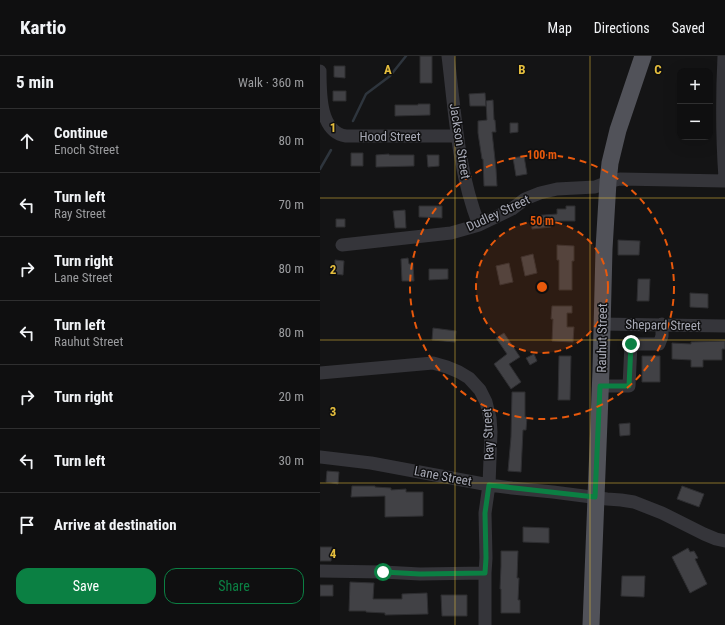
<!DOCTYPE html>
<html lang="en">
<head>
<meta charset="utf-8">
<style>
	body { margin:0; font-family:"Roboto Condensed",sans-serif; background:#181819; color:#f1f3f6 }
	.controls { position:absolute; right:12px; top:12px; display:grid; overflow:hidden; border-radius:8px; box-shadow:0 4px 16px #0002 }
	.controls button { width:36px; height:36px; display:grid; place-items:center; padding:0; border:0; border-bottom:1px solid #2f2f30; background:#0f0f10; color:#f1f3f6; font:20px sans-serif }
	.stop { position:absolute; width:12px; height:12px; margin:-9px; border:3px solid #0b8043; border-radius:50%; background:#fff }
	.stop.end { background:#0b8043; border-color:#fff; box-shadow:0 1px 4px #0008 }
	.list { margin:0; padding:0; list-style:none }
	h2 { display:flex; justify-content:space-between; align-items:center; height:52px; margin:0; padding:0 16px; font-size:17px }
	h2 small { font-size:13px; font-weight:400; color:#9b9c9f }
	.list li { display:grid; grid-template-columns:26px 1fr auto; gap:12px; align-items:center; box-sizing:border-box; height:64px; padding:0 16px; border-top:1px solid #2f2f30 }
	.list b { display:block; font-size:15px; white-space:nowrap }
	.list p { margin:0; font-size:13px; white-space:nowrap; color:#9b9c9f }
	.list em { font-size:13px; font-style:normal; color:#9b9c9f }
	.actions { display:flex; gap:8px; padding:12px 16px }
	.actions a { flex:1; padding:9px 0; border:1px solid #0b8043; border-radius:12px; text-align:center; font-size:14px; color:#0b8043 }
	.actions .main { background:#0b8043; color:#fff }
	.icon { flex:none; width:22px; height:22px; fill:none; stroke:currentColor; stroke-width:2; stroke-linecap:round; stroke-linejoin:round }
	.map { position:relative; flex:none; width:405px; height:569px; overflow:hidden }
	header { display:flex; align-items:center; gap:24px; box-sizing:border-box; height:56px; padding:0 20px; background:#0f0f10; border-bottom:1px solid #2f2f30 }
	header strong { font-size:19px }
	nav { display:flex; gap:22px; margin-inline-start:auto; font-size:14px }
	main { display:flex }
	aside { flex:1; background:#0f0f10 }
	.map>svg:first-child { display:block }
</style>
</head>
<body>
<header>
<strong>Kartio</strong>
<nav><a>Map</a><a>Directions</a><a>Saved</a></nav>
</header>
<main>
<aside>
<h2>5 min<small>Walk · 360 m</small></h2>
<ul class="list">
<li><svg class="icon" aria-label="ahead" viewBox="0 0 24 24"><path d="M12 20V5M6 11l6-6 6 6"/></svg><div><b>Continue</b><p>Enoch Street</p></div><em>80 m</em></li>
<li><svg class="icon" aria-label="left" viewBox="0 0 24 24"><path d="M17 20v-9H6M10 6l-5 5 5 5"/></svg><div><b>Turn left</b><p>Ray Street</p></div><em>70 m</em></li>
<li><svg class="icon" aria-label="right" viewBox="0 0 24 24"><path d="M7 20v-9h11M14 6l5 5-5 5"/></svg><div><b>Turn right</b><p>Lane Street</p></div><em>80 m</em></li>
<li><svg class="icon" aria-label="left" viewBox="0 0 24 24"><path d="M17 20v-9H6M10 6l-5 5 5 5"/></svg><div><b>Turn left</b><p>Rauhut Street</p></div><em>80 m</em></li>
<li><svg class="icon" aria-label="right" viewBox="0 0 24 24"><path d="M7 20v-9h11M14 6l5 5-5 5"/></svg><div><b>Turn right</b></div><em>20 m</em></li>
<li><svg class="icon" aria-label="left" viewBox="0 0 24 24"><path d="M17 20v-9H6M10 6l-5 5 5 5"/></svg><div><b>Turn left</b></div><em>30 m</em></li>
<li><svg class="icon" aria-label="arrive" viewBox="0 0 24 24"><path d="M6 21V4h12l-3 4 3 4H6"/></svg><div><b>Arrive at destination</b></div></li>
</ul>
<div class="actions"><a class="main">Save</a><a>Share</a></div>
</aside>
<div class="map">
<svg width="405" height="569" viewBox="0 0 405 569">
	<rect width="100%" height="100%" fill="#141415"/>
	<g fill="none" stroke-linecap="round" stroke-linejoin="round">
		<path stroke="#2e353d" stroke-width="2.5" d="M 33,65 L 46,38 L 70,20 L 86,0
			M 0,113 L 11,94"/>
	</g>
	<path fill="#414145" stroke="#2e2e31" d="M 100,0 L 112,0 L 112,27 L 100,27 Z
		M 14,10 L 25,10 L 25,22 L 14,21 Z
		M 13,35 L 26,35 L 26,45 L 13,45 Z
		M 165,37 L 166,50 L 150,50 L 149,38 Z
		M 173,44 L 174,64 L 175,64 L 176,76 L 172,76 L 176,113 L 177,130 L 164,130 L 163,103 L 162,103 L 158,77 L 158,65 L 167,64 L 166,45 Z
		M 98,48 L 110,48 L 110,59 L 75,60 L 75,49 L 98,49 Z
		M 190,67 L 198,67 L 198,76 L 190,77 Z
		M 31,97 L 43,97 L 43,110 L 31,110 Z
		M 69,98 L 69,99 L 94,99 L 94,110 L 56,111 L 56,99 Z
		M 107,99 L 119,99 L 119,110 L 108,111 Z
		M 204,100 L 207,118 L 196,120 L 193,102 Z
		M 99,150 L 122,150 L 122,162 L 99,161 Z
		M 246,150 L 255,150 L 255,165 L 230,165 L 231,171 L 212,173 L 211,160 L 237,158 L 237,153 L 246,153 Z
		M 85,154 L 86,172 L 75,172 L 73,155 Z
		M 16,163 L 25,163 L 25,171 L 16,171 Z
		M 298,184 L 320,185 L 319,199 L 298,199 Z
		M 237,189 L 254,190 L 254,205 L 252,205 L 252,234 L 239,234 L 239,204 L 237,204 Z
		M 213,198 L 217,217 L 205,220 L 201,201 Z
		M 88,202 L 89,208 L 93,208 L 94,225 L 82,225 L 81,203 Z
		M 15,204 L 24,205 L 23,219 L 15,218 Z
		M 189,207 L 193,226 L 180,229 L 176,210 Z
		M 109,213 L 128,213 L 128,223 L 109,224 Z
		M 318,223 L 330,223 L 329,245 L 317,245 Z
		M 370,237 L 388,238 L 388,252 L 370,251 Z
		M 232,250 L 252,250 L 252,257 L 247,257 L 247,271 L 254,271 L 253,286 L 232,285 L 233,263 L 231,263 Z
		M 113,272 L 136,275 L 135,286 L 112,284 Z
		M 184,277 L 200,301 L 189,308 L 201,326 L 191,333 L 174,308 L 187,298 L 176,282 Z
		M 405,285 L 405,293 L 402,293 L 402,304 L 383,304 L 383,311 L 371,311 L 371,304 L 352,303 L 352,287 L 371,288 L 371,286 Z
		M 214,298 L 217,305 L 210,309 L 206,302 Z
		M 239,300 L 251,300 L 250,344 L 238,344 Z
		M 322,300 L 340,300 L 340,326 L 322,326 Z
		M 192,336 L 205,336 L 205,361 L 207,361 L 206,374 L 203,374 L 201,416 L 188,415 L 191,381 Z
		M 310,367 L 310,379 L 300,380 L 299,368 Z
		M 7,415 L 19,416 L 18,428 L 6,426 Z
		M 32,430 L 55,430 L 55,431 L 71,432 L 71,434 L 86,433 L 86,436 L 103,436 L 103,460 L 65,461 L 65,440 L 31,441 Z
		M 362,430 L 384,438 L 379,451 L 357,443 Z
		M 203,471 L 229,472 L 229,487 L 203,486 Z
		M 0,491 L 12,491 L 11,505 L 0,505 Z
		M 368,492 L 370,496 L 374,495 L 378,502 L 375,503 L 387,528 L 370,537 L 352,501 Z
		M 181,495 L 198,495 L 197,522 L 199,522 L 198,544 L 200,544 L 200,557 L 181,557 L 181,533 L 180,533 L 181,510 Z
		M 302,520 L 325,520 L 324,541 L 301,540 Z
		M 30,526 L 54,527 L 53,543 L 82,543 L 82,538 L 107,537 L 108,558 L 65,559 L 65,557 L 46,556 L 46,555 L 29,555 Z
		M 0,529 L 13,529 L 13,540 L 0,540 Z
		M 121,539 L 147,539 L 147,560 L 122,560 Z"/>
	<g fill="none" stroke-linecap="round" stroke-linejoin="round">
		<path stroke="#35353a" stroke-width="13" d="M 128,0 C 135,57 138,116 159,169
			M 404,0 C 402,41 402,81 405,122
			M 0,15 C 0,39 0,76 26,80 L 137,80
			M 22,189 L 131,177 L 159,169 L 192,153 L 205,143 L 220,137 L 237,133 L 275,131 L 288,126 L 300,123 L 405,125
			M 281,268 L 405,270
			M 0,317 L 113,307 L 127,311 L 139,316 L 149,322 L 160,334 L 166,346 L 170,362 L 171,376 L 169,429 L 165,457 L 166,502 L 165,517 L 165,569
			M 280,330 L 309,330 L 311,288 L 339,288 L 342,280 L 342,268
			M 0,401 L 51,407 L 169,429 L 192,432 L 233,436 L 287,443 L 301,444 L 314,446 L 342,457 L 384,478 L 396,483 L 405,485
			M 0,515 L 63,516 L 100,518 L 165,517"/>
		<path stroke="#515259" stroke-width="17" d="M 271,569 L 281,314 L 284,193 L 288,126 L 290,107 L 298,74 L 323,0"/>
	</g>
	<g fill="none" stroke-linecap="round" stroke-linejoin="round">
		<path stroke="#0b8043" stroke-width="5" d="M 63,516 L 100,518 L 165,517 L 166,502 L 165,457 L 169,429 L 275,441 L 280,330 L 309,330 L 311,288"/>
	</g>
	<path fill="none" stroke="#e5be3d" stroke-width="1" stroke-opacity="0.55" d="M 135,0 L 135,569M 270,0 L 270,569M 0,142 L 405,142M 0,284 L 405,284M 0,427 L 405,427"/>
	<circle cx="222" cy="231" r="66" fill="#e8590c" fill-opacity=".12"/>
	<g fill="none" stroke="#e8590c" stroke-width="2" stroke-dasharray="7 5">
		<circle cx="222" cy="231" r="66"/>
		<circle cx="222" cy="231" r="132"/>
	</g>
	<g text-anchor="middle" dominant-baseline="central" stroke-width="3" stroke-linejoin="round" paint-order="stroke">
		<g font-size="13" fill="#a7a9b5" stroke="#0f0f10">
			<text x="70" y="80">Hood Street</text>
			<text transform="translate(140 85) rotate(81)">Jackson Street</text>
			<text transform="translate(178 157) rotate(-25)">Dudley Street</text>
			<text transform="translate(343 269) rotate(1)">Shepard Street</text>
			<text transform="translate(282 282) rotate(-89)">Rauhut Street</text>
			<text transform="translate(168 378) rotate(-93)">Ray Street</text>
			<text transform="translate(123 420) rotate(11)">Lane Street</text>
		</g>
	</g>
	<g font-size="13" text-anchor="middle" font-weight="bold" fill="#e5be3d" stroke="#0f0f10" stroke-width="3" stroke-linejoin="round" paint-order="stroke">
		<text x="68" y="18">A</text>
		<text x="202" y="18">B</text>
		<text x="338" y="18">C</text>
		<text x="13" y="76">1</text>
		<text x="13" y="218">2</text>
		<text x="13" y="360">3</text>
		<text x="13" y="502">4</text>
	</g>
	<circle cx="222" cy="231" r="6" fill="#e8590c" stroke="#0f0f10" stroke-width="2"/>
	<g font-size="12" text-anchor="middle" font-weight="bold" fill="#e8590c" stroke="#0f0f10" stroke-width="3" stroke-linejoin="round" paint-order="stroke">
		<text x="222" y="103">100 m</text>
		<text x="222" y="169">50 m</text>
	</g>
</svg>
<div class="controls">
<button>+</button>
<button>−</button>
</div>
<div class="stop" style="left:63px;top:516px"></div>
<div class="stop end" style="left:311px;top:288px"></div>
</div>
</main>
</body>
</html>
